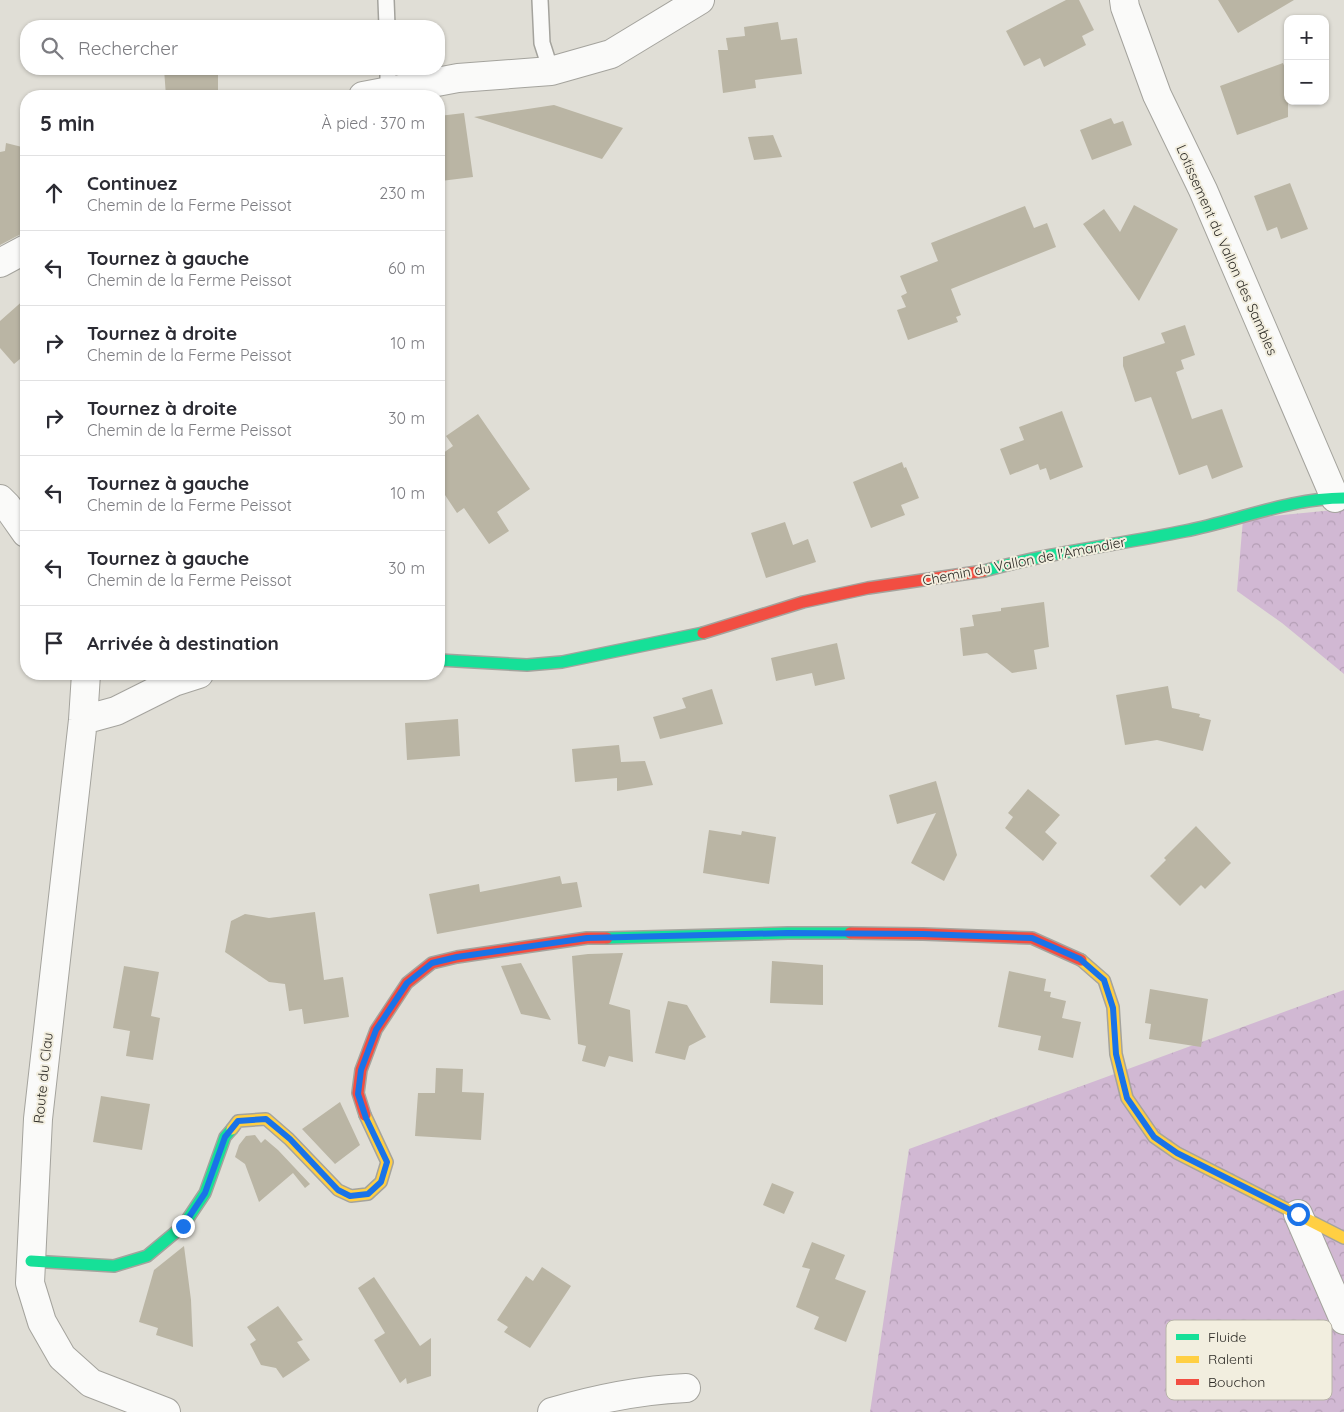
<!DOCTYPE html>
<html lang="fr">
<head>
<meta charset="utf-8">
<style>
	body { margin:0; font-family:Quicksand,sans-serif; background:#f2f2f3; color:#2b2b33 }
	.controls { position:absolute; right:15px; top:15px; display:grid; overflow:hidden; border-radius:10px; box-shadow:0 1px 4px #0004 }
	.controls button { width:45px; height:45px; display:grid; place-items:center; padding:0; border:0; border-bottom:1px solid #e1e1e2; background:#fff; color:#2b2b33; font:25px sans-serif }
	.stop { position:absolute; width:15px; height:15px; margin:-11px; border:4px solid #1a73e8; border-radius:50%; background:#fff }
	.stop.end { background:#1a73e8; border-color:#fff; box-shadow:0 1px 5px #0008 }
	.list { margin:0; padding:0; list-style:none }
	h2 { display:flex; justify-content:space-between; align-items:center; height:65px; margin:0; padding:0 20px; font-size:21px }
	h2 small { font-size:16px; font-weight:400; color:#7c7c81 }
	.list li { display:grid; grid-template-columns:32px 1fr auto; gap:15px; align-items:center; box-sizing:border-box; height:75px; padding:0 20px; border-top:1px solid #e1e1e2 }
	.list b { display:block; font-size:19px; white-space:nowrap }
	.list p { margin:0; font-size:16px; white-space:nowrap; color:#7c7c81 }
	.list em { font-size:16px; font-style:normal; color:#7c7c81 }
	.icon { flex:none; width:28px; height:28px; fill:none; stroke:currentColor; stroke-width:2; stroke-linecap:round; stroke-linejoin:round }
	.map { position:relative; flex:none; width:1344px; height:1412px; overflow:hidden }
	.search { position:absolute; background:#fff; box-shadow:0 1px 4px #0004; left:20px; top:20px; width:425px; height:55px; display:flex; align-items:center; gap:12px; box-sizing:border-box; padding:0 18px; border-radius:20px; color:#7c7c81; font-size:19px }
	.panel { position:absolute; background:#fff; box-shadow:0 1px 4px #0004; left:20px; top:90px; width:425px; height:590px; border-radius:20px }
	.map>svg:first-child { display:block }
</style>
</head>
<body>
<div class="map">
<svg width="1344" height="1412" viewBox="0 0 1344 1412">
	<defs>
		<pattern id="forest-crowns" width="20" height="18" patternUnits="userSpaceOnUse" patternTransform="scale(1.25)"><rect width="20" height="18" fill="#d1b8d3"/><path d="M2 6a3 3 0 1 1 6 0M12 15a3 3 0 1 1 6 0" fill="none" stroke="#b49eb5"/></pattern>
	</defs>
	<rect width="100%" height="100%" fill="#e0ded6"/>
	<path fill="url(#forest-crowns)" d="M 1344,509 L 1344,674 L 1282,623 L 1237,591 L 1243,519 Z
		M 1344,990 L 1344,1412 L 870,1412 L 909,1149 Z"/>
	<path fill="#bab5a4" d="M 1066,0 L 1079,0 L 1094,30 L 1082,36 L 1086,45 L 1044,67 L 1040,58 L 1024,66 L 1006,31 Z
		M 1218,0 L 1294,0 L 1238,33 Z
		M 778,22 L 781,40 L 797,38 L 802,74 L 755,80 L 756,88 L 723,93 L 718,50 L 728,50 L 726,38 L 745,36 L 744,27 Z
		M 1283,63 L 1288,76 L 1288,117 L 1237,135 L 1220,86 Z
		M 164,69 L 211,69 L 211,70 L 218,71 L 218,96 L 166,96 Z
		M 554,105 L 623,128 L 602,159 L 474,117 Z
		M 464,113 L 473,177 L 441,181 L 439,168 L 439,116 Z
		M 1111,118 L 1114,124 L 1123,121 L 1132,145 L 1092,160 L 1080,130 Z
		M 773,135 L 782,157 L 754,160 L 748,137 Z
		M 6,143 L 26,148 L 26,233 L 19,235 L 0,245 L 0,152 L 5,151 Z
		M 1290,183 L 1308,229 L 1281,239 L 1277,227 L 1267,231 L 1254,196 Z
		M 1134,205 L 1178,229 L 1139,301 L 1083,224 L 1104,209 L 1120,232 Z
		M 1025,206 L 1034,228 L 1047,223 L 1056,247 L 951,289 L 961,315 L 956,317 L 958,322 L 908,340 L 897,310 L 906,307 L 901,296 L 907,293 L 900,276 L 938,261 L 931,243 Z
		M 26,298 L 26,354 L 14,364 L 0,348 L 0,321 Z
		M 1185,325 L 1195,355 L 1181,360 L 1184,369 L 1176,372 L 1192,419 L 1222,409 L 1243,467 L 1212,479 L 1207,465 L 1179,475 L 1151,397 L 1135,402 L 1123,366 L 1123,357 L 1165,343 L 1161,333 Z
		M 1062,411 L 1083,467 L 1050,480 L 1046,468 L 1040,470 L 1038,464 L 1010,475 L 1000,449 L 1024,440 L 1019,427 Z
		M 478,414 L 530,489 L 497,512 L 509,531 L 489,544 L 464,508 L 457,513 L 439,486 L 439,456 L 453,446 L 446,436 Z
		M 902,462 L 904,468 L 906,467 L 919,498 L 901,505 L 905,515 L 871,528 L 853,482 Z
		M 785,522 L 793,545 L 808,539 L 816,562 L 766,578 L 751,533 Z
		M 1044,602 L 1049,647 L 1034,650 L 1037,669 L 1012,673 L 987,653 L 963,656 L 960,628 L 974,626 L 972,615 L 1001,611 L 1001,608 Z
		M 837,643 L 845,679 L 815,686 L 812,673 L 776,681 L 771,658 Z
		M 1168,686 L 1172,708 L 1200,714 L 1199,717 L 1211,720 L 1203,751 L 1157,740 L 1125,745 L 1116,695 Z
		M 712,689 L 723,724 L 660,739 L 653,717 L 686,708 L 682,698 Z
		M 458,719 L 460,756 L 407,760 L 405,723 Z
		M 619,745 L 621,762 L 645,761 L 653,785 L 617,791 L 617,778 L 575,782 L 572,749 Z
		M 936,781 L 957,855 L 944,881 L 911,863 L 936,813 L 897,824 L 889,795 Z
		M 1028,789 L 1060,815 L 1045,832 L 1057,843 L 1043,861 L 1005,828 L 1013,817 L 1008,813 Z
		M 1196,826 L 1231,863 L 1205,889 L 1201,885 L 1180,906 L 1150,876 L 1166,860 L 1164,858 Z
		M 709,830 L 741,835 L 742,831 L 776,837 L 769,884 L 703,873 Z
		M 560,876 L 562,884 L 577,882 L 582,907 L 437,934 L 429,894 L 479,884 L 480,892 Z
		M 315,912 L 324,980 L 343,977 L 349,1017 L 304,1024 L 302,1009 L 289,1011 L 285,984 L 269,982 L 225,952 L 231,921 L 245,914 L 269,918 Z
		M 623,953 L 609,1004 L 630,1010 L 633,1062 L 609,1056 L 605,1067 L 582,1061 L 586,1046 L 578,1044 L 572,956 L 588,954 Z
		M 772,961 L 823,965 L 823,1005 L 770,1003 Z
		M 521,963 L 551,1020 L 521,1014 L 501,966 Z
		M 124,966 L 159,972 L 151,1016 L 160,1018 L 153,1060 L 126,1056 L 130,1031 L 113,1028 Z
		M 1009,971 L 1046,979 L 1044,991 L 1051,992 L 1050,997 L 1066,1001 L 1062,1018 L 1081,1022 L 1073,1058 L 1038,1050 L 1041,1036 L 998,1027 Z
		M 1150,989 L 1208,999 L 1201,1047 L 1149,1039 L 1151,1024 L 1145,1023 Z
		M 668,1001 L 687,1005 L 706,1037 L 689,1046 L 685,1060 L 655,1053 Z
		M 436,1068 L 463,1069 L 462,1092 L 484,1093 L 481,1140 L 415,1136 L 418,1093 L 435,1093 Z
		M 101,1096 L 150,1104 L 142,1150 L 93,1142 Z
		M 340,1102 L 360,1145 L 335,1164 L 302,1129 Z
		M 255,1135 L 261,1143 L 265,1139 L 278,1150 L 310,1184 L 305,1188 L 293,1173 L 259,1202 L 245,1164 L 235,1157 L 239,1145 L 246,1136 Z
		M 772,1183 L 794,1192 L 784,1214 L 763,1205 Z
		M 812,1242 L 845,1255 L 835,1279 L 866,1291 L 846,1342 L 814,1329 L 819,1317 L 796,1307 L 810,1269 L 802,1267 Z
		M 184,1246 L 191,1300 L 193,1347 L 156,1335 L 158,1328 L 139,1322 L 154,1270 Z
		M 542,1267 L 571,1286 L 530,1348 L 504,1332 L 508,1327 L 497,1320 L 526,1276 L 533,1281 Z
		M 374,1277 L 420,1346 L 431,1338 L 431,1376 L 407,1384 L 406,1378 L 400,1383 L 374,1340 L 385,1333 L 358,1288 Z
		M 278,1306 L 303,1340 L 297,1342 L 310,1360 L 283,1378 L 276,1368 L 261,1365 L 250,1344 L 256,1340 L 247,1327 Z"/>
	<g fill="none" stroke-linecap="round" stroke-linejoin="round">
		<defs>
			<path id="lane" d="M 386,0 L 387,26
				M 540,0 L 542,43 L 551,71
				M 388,69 L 388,91"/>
			<path id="street" d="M 1124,0 L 1125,7 L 1157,95 L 1203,190 L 1335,498
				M 363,96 L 458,78 L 551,71 L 611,54 L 700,0
				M 0,263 L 26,249
				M 0,499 L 7,506 L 26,533
				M 86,674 L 83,720 L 38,1119 L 30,1283 L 42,1322 L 62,1357 L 91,1383 L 166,1412
				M 83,720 L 116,711 L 174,682 L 199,674
				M 1298,1214 L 1344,1320
				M 552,1412 C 596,1399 640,1390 686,1388"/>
			<path id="fast" d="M 984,571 C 1050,552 1118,545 1185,531 C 1236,521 1291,498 1344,498
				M 439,660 L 527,665 L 562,662 L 703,633
				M 607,938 L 788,933 L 850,933
				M 31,1261 L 114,1266 L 147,1256 L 183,1226 L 205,1193 L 225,1137 L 232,1129"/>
			<path id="slow" d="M 1081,960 L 1104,980 L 1113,1007 L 1116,1054 L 1127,1098 L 1154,1137 L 1177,1153 L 1344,1238
				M 232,1129 L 238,1121 L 266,1119 L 289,1139 L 338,1190 L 351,1196 L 368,1194 L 381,1182 L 387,1162 L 365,1115"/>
			<path id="jam" d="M 703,633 L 803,602 L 868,588 L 984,571
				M 850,933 L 923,934 L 1032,938 L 1081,960
				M 365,1115 L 358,1093 L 361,1070 L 376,1030 L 407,983 L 432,963 L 457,957 L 587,938 L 607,938"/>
		</defs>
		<use href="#lane" stroke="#a4a39d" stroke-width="18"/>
		<use href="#street" stroke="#a4a39d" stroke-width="30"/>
		<use href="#fast" stroke="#a4a39d" stroke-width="14"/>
		<use href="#slow" stroke="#a4a39d" stroke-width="14"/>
		<use href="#jam" stroke="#a4a39d" stroke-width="14"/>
		<use href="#lane" stroke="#fafaf9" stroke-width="15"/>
		<use href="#street" stroke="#fafaf9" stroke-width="28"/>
		<use href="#fast" stroke="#16e098" stroke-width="11"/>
		<use href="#slow" stroke="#ffcf43" stroke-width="11"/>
		<use href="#jam" stroke="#f24e42" stroke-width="11"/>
	</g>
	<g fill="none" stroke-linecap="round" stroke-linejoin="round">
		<path stroke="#1a73e8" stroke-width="6" d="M 183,1226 L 205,1193 L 225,1137 L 238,1121 L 266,1119 L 290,1139 L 338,1190 L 350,1196 L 368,1194 L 381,1182 L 387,1162 L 366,1118 L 358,1094 L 361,1070 L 376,1030 L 407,983 L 432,963 L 457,957 L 587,938 L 788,933 L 923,934 L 1032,938 L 1080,959 L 1104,980 L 1113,1008 L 1116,1054 L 1127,1098 L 1154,1137 L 1177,1153 L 1298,1214"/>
	</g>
	<g text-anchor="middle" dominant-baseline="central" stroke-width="4" stroke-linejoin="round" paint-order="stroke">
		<g font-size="14" fill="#2d2b26" stroke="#f2eedf">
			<text transform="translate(1227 250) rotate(66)">Lotissement du Vallon des Sambles</text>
			<text transform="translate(1024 561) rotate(-11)">Chemin du Vallon de l'Amandier</text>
			<text transform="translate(43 1078) rotate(-84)">Route du Clau</text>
		</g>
	</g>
	<rect x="1166" y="1320" width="166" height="80" rx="8" fill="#f2eedf" stroke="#b7b4a8" stroke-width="1"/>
	<rect x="1176" y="1334" width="23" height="6" fill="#16e098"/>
	<rect x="1176" y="1356" width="23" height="7" fill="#ffcf43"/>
	<rect x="1176" y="1379" width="23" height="6" fill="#f24e42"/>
	<g font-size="14" fill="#2d2b26">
		<text x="1208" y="1342">Fluide</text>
		<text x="1208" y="1364">Ralenti</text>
		<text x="1208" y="1387">Bouchon</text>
	</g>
</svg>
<div class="controls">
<button>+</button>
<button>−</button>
</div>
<div class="stop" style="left:1298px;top:1214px"></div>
<div class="stop end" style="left:183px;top:1226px"></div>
<div class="search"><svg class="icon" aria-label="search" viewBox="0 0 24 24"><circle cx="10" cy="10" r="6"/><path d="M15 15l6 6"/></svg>Rechercher</div>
<section class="panel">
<h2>5 min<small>À pied · 370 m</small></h2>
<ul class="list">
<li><svg class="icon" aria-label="ahead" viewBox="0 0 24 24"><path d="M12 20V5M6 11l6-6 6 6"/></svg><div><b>Continuez</b><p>Chemin de la Ferme Peissot</p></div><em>230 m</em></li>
<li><svg class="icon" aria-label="left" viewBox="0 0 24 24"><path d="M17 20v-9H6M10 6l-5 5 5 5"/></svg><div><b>Tournez à gauche</b><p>Chemin de la Ferme Peissot</p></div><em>60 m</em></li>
<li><svg class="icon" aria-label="right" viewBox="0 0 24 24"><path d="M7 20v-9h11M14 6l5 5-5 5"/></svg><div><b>Tournez à droite</b><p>Chemin de la Ferme Peissot</p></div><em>10 m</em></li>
<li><svg class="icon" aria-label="right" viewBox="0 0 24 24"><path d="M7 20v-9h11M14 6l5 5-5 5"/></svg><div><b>Tournez à droite</b><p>Chemin de la Ferme Peissot</p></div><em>30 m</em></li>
<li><svg class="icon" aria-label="left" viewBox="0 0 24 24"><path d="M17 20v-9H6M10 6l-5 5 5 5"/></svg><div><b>Tournez à gauche</b><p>Chemin de la Ferme Peissot</p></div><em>10 m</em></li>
<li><svg class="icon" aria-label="left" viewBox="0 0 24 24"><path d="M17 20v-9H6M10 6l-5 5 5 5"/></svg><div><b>Tournez à gauche</b><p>Chemin de la Ferme Peissot</p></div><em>30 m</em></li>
<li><svg class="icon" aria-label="arrive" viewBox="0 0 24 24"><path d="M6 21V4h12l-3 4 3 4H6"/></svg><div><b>Arrivée à destination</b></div></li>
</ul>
</section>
</div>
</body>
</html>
